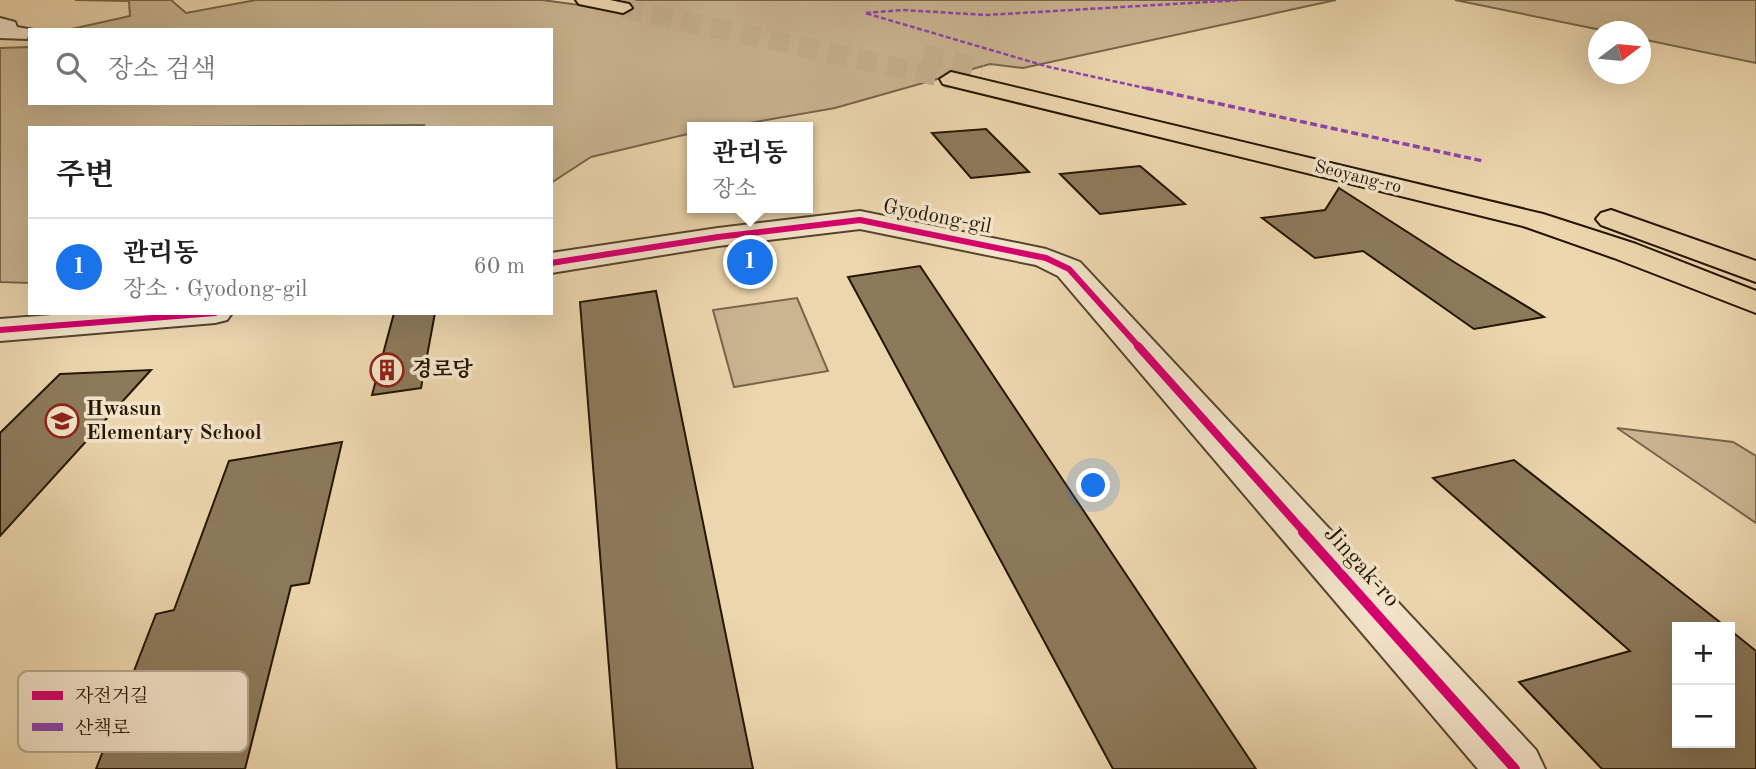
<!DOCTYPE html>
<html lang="ko">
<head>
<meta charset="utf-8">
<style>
	body { margin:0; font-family:"Old Standard TT","Noto Serif KR",serif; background:#f2f2f2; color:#222 }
	.controls { position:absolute; right:21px; bottom:21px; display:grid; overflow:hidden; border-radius:0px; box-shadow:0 7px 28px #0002 }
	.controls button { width:63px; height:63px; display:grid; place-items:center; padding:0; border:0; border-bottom:2px solid #e0e0e0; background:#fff; color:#222; font:35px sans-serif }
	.compass { position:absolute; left:1588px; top:21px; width:63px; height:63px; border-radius:50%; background:#fff; box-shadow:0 7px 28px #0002; rotate:74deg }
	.you { position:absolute; left:1094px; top:486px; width:24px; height:24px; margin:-18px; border:5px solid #fff; border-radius:50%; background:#1a73e8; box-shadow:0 0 0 10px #1a73e833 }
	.badge { display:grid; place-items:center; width:46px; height:46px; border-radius:50%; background:#1a73e8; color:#fff; font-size:23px; font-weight:700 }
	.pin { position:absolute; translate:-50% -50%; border:4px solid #fff; box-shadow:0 2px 7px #0006 }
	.popup { position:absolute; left:687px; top:122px; width:126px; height:91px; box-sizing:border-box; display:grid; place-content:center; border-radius:0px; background:#fff; filter:drop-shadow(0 2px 5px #0005); font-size:23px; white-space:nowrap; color:#767676 }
	.popup b { font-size:26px; color:#222 }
	.popup::after { content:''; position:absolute; left:50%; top:100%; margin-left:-14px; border:14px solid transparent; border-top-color:#fff }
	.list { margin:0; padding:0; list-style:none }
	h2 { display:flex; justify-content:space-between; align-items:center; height:91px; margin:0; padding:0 28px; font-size:30px }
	h2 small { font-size:23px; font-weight:400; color:#767676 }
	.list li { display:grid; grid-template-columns:46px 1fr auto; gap:21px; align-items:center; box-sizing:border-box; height:98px; padding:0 28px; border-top:2px solid #e0e0e0 }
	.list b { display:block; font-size:26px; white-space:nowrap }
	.list p { margin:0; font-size:23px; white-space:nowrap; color:#767676 }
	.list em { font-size:23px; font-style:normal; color:#767676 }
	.icon { flex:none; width:38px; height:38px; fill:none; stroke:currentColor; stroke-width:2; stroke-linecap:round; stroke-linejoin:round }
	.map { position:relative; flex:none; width:1756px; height:769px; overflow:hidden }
	.search { position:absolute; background:#fff; box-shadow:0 7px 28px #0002; left:28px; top:28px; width:525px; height:77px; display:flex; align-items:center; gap:18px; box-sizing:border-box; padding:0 24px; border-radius:0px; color:#767676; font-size:26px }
	.panel { position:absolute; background:#fff; box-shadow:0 7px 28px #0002; left:28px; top:126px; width:525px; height:189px; border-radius:0px }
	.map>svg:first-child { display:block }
</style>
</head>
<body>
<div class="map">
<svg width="1756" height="769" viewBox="0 0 1756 769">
	<rect width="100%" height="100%" fill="#ecd6ae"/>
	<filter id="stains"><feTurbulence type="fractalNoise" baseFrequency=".00286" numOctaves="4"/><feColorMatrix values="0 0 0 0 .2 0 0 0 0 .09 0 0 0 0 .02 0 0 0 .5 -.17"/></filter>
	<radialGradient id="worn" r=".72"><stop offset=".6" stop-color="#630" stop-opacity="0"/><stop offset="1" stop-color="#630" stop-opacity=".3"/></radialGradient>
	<path fill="#cab591" stroke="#77664a" stroke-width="2" d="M 75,0 L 171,0 L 186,13 L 256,0 L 542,0 L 602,8 L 630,0 L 1336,0 L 1023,68 L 990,64 L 835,108 L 727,127 L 692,127 L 692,133 L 591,157 L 551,183 L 551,128 L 423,128 L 424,125 L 30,128 L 30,283 L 0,282 L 0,48 L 30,47 L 30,103 L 551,103 L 551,30 L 67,30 L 130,16 L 129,1 Z
		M 1455,0 L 1756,0 L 1756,63 L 1641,39 L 1640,32 L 1606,31 Z
		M 797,298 L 828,371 L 734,387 L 713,310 Z
		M 1617,428 L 1733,442 L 1756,456 L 1756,523 Z"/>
	<path fill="#8c7a5b" stroke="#241602" stroke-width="2" d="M 986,129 L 1029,172 L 971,178 L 932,133 Z
		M 1140,166 L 1185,204 L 1100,214 L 1060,174 Z
		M 1339,188 L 1454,262 L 1544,317 L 1474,329 L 1363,251 L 1315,258 L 1262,218 L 1325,210 Z
		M 920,266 L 1256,769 L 1113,769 L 848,277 Z
		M 656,291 L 753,769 L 617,769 L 580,302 Z
		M 394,313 L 435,313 L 421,388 L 372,395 Z
		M 151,370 L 0,536 L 0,433 L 60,374 Z
		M 342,442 L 309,583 L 291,586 L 245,769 L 96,769 L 156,614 L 174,610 L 229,461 Z
		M 1514,460 L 1726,627 L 1677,627 L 1677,743 L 1730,743 L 1730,630 L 1756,651 L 1756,769 L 1602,769 L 1519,682 L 1630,651 L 1433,478 Z"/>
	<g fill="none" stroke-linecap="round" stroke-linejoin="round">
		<path stroke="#c4b08c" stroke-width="20" stroke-dasharray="20 10" stroke-linecap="butt" d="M 623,8 L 951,79
			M 924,55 L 983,68"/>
		<defs>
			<path id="minor" d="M 0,18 L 15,22 L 17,27 L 34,30 L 30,30 L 27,39 L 0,38 Z
				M 860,211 L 1046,249 L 1080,262 L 1536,750 L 1545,769 L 1478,769 L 1058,276 L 1036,265 L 860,229 L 718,246 L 551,273 L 551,253 L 718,228 Z
				M 78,313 L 232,313 L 227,320 L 215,323 L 0,341 L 0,319 Z"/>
			<path id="major" d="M 576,0 L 610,0 L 629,4 L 632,8 L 623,13 L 579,4 Z
				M 951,72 L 1543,214 L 1636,244 L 1756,291 L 1756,313 L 1614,258 L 1523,226 L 943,84 L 940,79 Z
				M 1611,210 L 1756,261 L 1756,282 L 1601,225 L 1596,219 L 1601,213 Z"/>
		</defs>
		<use href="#minor" stroke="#56462d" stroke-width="4"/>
		<use href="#major" stroke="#241602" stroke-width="4"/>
		<use href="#minor" fill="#f3e4ca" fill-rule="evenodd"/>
		<use href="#major" fill="#ecd6ae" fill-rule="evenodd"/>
		<path stroke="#8e44ad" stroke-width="2.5" stroke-dasharray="5 2.5" stroke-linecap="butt" d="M 1154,90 L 1049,67 L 865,13 L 903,10 L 986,15 L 1241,0"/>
		<path stroke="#8e44ad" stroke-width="3.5" stroke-dasharray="7 3.5" stroke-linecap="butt" d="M 1146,88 L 1483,161"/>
		<defs>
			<path id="cycleway-far2" d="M 551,263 L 718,237 L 860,220 L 1046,258 L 1069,269 L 1140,348
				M 0,330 L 215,313"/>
			<path id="cycleway-far1" d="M 1138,346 L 1305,533"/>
			<path id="cycleway" d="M 1303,532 L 1515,769"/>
		</defs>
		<use href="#cycleway-far2" stroke="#f3e4ca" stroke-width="10"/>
		<use href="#cycleway-far1" stroke="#f3e4ca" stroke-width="12"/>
		<use href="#cycleway" stroke="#f3e4ca" stroke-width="14"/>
		<use href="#cycleway-far2" stroke="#d6006c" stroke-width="6"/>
		<use href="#cycleway-far1" stroke="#d6006c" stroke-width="8"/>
		<use href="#cycleway" stroke="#d6006c" stroke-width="10"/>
	</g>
	<defs>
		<symbol id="building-ring" viewBox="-11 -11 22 22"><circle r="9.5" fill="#f3e4ca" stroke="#8f2418" stroke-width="1.5"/><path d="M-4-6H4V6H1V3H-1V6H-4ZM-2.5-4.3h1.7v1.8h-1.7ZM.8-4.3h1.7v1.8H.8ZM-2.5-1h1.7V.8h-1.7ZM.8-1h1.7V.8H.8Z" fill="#8f2418"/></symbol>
		<symbol id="school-ring" viewBox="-11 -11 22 22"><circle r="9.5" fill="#f3e4ca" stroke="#8f2418" stroke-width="1.5"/><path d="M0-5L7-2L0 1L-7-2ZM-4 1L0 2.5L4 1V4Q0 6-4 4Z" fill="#8f2418"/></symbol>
	</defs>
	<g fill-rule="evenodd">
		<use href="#building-ring" x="368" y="351" width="38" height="38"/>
		<use href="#school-ring" x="43" y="402" width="38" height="38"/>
	</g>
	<g text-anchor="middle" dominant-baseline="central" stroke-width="7" stroke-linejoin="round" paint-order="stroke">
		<g font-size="18" fill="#241602" stroke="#f3e4ca">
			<text transform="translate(1358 177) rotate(14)">Seoyang-ro</text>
		</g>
		<g font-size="21" fill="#241602" stroke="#f3e4ca">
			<text transform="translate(937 217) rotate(11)">Gyodong-gil</text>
		</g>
		<g font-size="21" font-weight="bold" fill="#241602" stroke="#f3e4ca" text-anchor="start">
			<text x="412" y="370">경로당</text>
			<text x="86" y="409">Hwasun<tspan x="86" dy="24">Elementary School</tspan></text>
		</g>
		<g font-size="24" fill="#241602" stroke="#f3e4ca">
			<text transform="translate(1361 567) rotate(48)">Jingak-ro</text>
		</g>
	</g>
	<rect x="18" y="671" width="230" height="81" rx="10" fill="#f3e4ca" stroke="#b5a68e" stroke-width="2"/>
	<rect x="32" y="691" width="31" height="9" fill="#d6006c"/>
	<rect x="32" y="723" width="31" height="8" fill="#8e44ad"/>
	<g font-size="19" fill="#241602">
		<text x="75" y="702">자전거길</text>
		<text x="75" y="734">산책로</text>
	</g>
	<rect width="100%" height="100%" filter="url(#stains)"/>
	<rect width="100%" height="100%" fill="url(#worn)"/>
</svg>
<div class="controls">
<button>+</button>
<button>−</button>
</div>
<svg class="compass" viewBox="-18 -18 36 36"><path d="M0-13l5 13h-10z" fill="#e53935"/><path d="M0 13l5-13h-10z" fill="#767676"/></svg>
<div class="you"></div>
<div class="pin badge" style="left:750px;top:262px">1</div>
<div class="popup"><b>관리동</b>장소</div>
<div class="search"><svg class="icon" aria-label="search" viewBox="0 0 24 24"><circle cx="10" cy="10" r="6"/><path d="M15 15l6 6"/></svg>장소 검색</div>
<section class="panel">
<h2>주변<small></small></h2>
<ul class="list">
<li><span class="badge">1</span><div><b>관리동</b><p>장소 · Gyodong-gil</p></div><em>60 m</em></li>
</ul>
</section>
</div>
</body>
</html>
